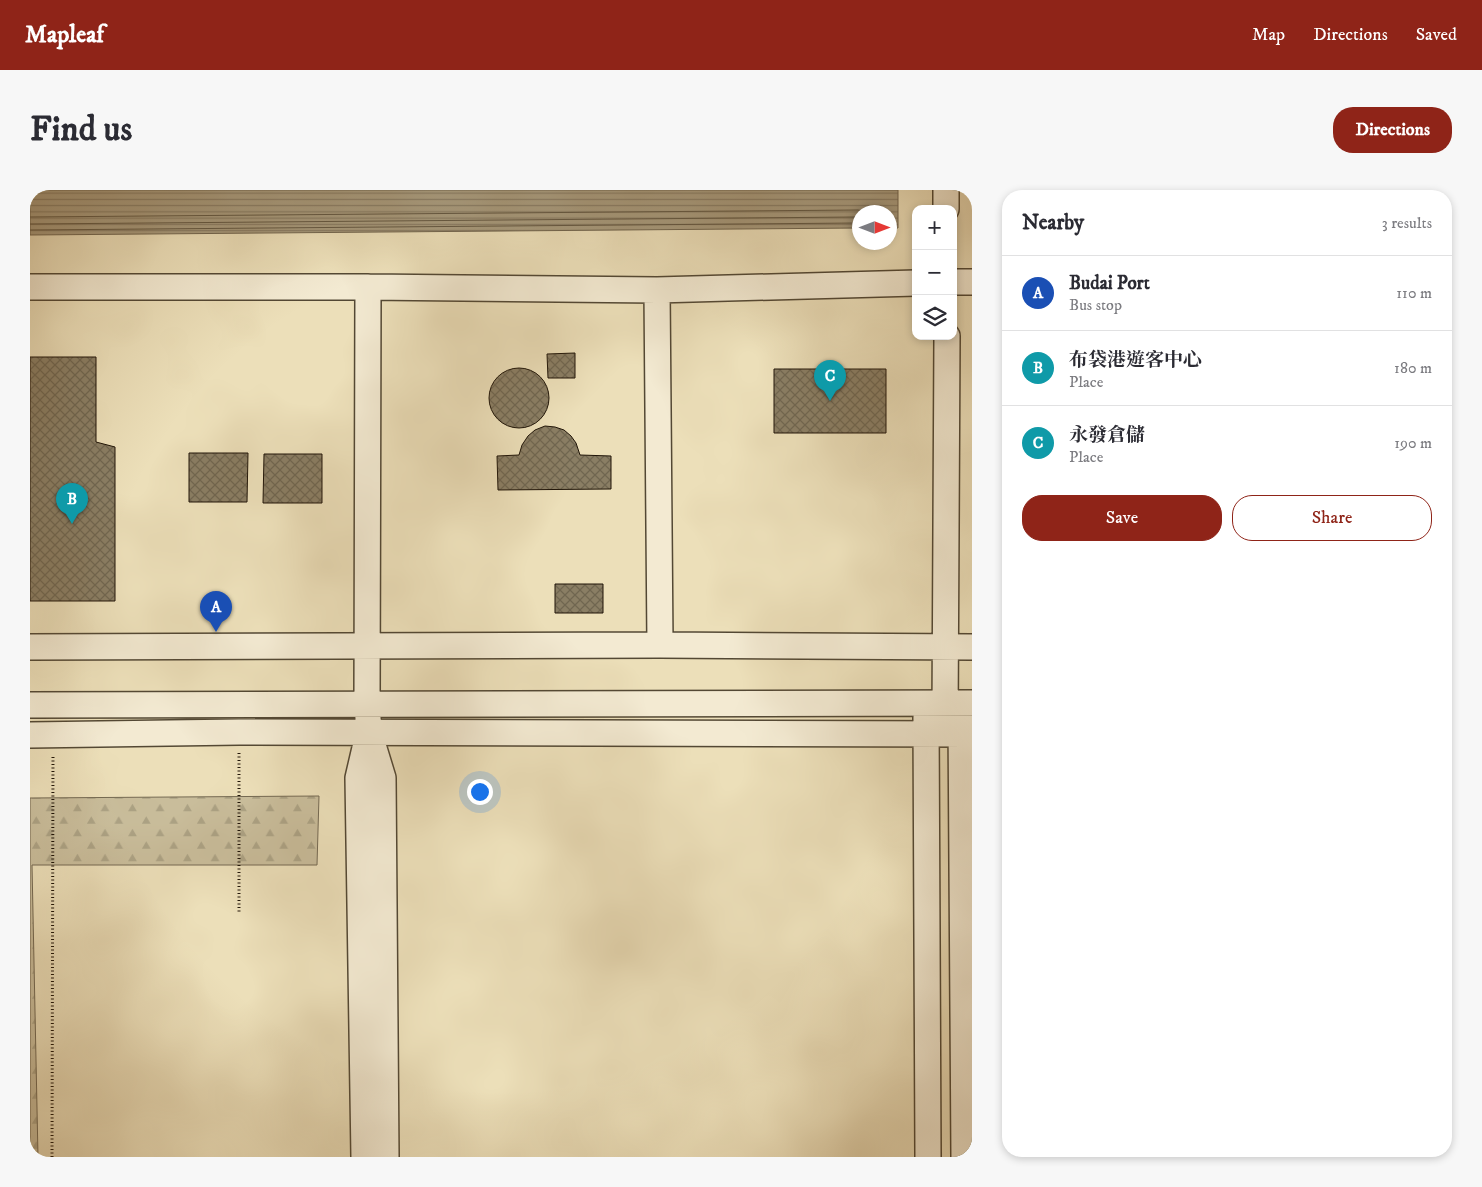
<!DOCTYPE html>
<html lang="en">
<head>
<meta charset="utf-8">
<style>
	body { margin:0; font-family:"IM FELL DW Pica","Noto Serif TC",serif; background:#f7f7f7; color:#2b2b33 }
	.controls { position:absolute; right:15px; top:15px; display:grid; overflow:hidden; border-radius:10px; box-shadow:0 2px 8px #0003 }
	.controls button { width:45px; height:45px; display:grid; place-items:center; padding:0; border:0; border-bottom:1px solid #e1e1e2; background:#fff; color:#2b2b33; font:25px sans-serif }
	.compass { position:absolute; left:822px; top:15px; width:45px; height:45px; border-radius:50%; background:#fff; box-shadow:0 2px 8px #0003; rotate:90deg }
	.you { position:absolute; left:449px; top:601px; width:18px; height:18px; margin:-12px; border:4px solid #fff; border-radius:50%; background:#1a73e8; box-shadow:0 0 0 8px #1a73e833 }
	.badge { display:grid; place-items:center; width:32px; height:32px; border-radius:50%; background:#8f2418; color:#fff; font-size:16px; font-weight:700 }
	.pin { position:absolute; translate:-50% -41px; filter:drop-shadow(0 1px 2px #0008) }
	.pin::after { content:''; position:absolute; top:26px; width:18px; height:15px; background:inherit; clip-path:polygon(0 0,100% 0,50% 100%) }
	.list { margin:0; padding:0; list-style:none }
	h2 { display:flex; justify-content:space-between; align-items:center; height:65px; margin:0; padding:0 20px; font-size:21px }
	h2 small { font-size:16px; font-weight:400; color:#7c7c81 }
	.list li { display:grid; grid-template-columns:32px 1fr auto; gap:15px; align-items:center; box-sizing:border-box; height:75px; padding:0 20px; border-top:1px solid #e1e1e2 }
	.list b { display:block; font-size:19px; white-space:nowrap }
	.list p { margin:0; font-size:16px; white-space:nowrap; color:#7c7c81 }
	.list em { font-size:16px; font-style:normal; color:#7c7c81 }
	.actions { display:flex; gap:10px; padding:15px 20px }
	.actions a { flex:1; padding:11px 0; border:1px solid #8f2418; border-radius:20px; text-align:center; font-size:18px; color:#8f2418 }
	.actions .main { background:#8f2418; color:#fff }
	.icon { flex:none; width:28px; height:28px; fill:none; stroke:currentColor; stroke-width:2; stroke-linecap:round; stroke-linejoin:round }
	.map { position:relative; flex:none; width:942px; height:967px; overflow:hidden; border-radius:20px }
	header { display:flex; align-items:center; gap:30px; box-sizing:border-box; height:70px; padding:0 25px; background:#8f2418; color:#fff }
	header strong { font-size:24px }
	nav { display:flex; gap:28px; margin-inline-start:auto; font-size:18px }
	.intro { display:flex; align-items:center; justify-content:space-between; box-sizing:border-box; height:120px; padding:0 30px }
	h1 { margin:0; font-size:35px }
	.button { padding:12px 22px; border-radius:20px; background:#8f2418; color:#fff; font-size:18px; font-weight:700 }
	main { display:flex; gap:30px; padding:0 30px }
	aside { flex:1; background:#fff; border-radius:20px; box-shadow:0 2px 8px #0003 }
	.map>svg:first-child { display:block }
</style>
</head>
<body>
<header>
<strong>Mapleaf</strong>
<nav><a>Map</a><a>Directions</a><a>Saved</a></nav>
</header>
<div class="intro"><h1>Find us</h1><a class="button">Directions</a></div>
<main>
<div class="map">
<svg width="942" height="967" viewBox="0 0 942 967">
	<defs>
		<pattern id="forest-firs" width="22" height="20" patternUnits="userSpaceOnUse" patternTransform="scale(1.25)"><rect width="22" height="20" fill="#c9bd9b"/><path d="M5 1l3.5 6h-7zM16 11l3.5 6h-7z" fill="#aca284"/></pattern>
		<pattern id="water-rules" width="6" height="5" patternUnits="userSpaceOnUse" patternTransform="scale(1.25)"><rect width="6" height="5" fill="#a79a7d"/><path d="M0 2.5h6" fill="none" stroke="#887c64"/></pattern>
		<pattern id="building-cross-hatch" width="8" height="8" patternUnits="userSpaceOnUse" patternTransform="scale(1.25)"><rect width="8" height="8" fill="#8a7e64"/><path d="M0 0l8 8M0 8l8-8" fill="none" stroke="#706650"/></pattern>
	</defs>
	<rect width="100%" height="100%" fill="#ecdfb9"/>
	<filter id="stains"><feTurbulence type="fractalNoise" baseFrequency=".004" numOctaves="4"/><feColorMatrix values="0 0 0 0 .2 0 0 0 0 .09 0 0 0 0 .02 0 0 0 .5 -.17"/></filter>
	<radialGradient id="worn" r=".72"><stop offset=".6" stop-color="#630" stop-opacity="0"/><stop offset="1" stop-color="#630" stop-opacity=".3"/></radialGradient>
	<path fill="url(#forest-firs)" stroke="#746952" d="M 289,606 L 287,675 L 2,675 L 8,967 L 0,967 L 0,608 Z"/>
	<path fill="url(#water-rules)" stroke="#71654e" d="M 0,0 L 868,0 L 868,38 L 860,38 L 859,22 L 829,22 L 829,38 L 0,45 Z"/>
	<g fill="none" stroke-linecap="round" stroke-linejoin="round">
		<path stroke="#645842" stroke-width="1" d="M 0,27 L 828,20 L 839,22
			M 0,34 L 829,27
			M 0,40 L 829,33"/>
	</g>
	<path fill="url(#building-cross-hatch)" stroke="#201508" d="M 545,163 L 545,188 L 518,188 L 517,164 Z
		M 0,167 L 66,167 L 66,252 L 85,257 L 85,411 L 0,411 Z
		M459 208a30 30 0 1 1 60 0a30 30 0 1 1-60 0Z
		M 744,179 L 856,179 L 856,243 L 744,243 Z
		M 515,236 L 525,237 L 534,240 L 541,246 L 546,253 L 550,265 L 581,266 L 581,299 L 468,300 L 467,266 L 489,265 L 492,255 L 498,246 L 505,240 Z
		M 159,263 L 218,263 L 217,312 L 159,312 Z
		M 234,264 L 292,264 L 292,313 L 233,313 Z
		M 525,394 L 573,394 L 573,423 L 525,423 Z"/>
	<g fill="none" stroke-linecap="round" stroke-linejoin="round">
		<defs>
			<path id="minor" d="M 916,0 L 916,19
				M 923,92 L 942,92
				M 0,97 L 338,97 L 627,100 L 886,93
				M 338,97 L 337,514 L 339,542 L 353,588 L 356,967
				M 627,100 L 630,455
				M 0,457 L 630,455 L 942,457
				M 0,515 L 942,513
				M 931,527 L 934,967
				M 896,528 L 898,967
				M 915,529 L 917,146
				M 0,545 L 209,542 L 942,544
				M 334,967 L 328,588 L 338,545"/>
		</defs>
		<use href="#minor" stroke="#534834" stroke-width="28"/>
		<path stroke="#201508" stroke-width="3" stroke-dasharray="1 2.5" stroke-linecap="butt" d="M 209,563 L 209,724
			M 22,967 L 23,565"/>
		<use href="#minor" stroke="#f3ead2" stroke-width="25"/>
	</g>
	<rect width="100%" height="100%" filter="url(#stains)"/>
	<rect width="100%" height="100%" fill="url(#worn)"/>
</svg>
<div class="controls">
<button>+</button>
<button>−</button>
<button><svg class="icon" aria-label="layers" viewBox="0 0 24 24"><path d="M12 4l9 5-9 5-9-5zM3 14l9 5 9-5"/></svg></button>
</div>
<svg class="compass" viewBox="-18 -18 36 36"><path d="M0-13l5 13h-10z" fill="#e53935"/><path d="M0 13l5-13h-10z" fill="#7c7c81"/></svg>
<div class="you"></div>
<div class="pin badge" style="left:186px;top:442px;background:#1a4fb4">A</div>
<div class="pin badge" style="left:42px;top:334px;background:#0f9aa8">B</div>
<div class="pin badge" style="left:800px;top:211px;background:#0f9aa8">C</div>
</div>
<aside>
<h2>Nearby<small>3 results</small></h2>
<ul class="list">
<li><span class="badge" style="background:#1a4fb4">A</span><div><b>Budai Port</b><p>Bus stop</p></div><em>110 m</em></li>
<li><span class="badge" style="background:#0f9aa8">B</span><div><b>布袋港遊客中心</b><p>Place</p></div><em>180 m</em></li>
<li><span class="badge" style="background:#0f9aa8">C</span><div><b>永發倉儲</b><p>Place</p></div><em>190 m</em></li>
</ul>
<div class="actions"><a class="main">Save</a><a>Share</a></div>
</aside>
</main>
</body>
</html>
